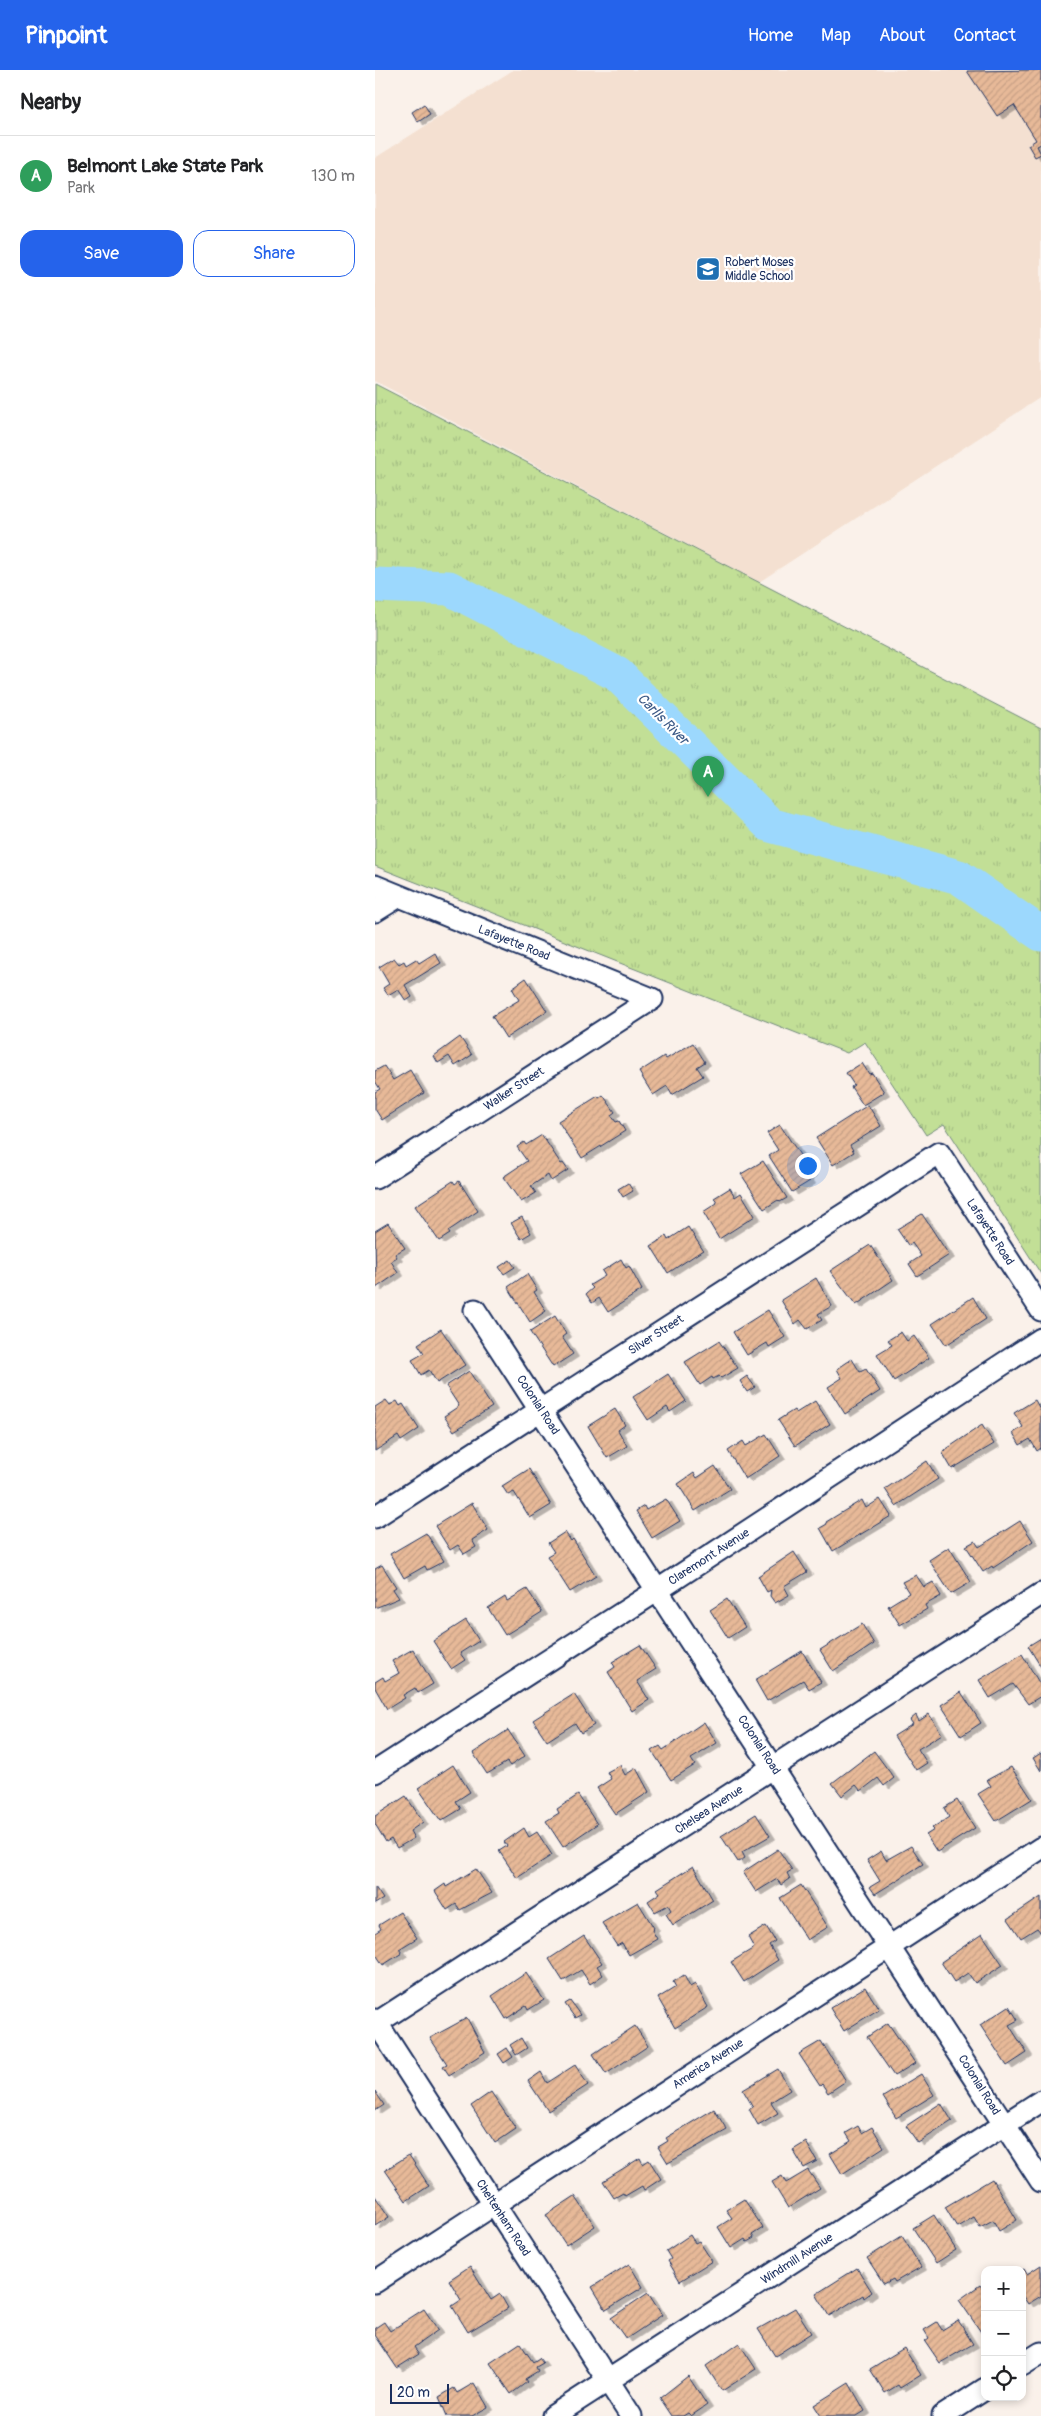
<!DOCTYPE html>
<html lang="en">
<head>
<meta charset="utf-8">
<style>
	body { margin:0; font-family:Pangolin,sans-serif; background:#f2f2f2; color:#202124 }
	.controls { position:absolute; right:15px; bottom:15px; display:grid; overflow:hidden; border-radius:10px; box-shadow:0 2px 8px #0003 }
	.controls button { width:45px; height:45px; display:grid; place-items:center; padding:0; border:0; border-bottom:1px solid #e0e0e0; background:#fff; color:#202124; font:25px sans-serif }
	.scale { position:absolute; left:15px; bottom:12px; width:59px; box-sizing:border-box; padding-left:5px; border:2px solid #1b2f5e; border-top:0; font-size:14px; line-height:18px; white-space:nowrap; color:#1b2f5e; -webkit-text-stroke:4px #fff; paint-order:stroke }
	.you { position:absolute; left:432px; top:1095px; width:18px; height:18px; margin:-12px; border:4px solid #fff; border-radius:50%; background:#1a73e8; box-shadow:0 0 0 8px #1a73e833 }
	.badge { display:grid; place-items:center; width:32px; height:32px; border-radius:50%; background:#2563eb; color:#fff; font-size:16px; font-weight:700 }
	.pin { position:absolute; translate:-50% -41px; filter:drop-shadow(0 1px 2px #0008) }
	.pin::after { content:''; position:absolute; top:26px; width:18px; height:15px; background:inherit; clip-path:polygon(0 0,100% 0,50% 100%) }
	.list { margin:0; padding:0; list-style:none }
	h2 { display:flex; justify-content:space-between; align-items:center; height:65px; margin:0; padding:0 20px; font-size:21px }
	h2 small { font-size:16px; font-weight:400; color:#757577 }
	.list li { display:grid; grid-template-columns:32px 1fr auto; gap:15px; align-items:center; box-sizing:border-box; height:80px; padding:0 20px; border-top:1px solid #e0e0e0 }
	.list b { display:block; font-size:19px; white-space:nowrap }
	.list p { margin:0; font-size:16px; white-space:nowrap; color:#757577 }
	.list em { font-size:16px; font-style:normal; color:#757577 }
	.actions { display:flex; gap:10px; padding:15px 20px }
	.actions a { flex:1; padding:11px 0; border:1px solid #2563eb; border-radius:15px; text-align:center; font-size:18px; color:#2563eb }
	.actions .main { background:#2563eb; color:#fff }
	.icon { flex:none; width:28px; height:28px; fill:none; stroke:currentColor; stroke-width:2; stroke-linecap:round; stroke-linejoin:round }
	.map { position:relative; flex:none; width:666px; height:2346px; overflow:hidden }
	header { display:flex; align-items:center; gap:30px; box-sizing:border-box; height:70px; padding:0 25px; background:#2563eb; color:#fff }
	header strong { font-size:24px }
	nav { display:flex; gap:28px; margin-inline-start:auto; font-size:18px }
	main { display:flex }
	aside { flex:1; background:#fff }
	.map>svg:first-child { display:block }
</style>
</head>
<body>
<header>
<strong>Pinpoint</strong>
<nav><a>Home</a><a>Map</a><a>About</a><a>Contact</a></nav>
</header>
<main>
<aside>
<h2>Nearby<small></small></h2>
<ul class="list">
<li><span class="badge" style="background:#2e9e5b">A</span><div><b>Belmont Lake State Park</b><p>Park</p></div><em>130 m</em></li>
</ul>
<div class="actions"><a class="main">Save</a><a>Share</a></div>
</aside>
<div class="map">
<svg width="666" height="2346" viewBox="0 0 666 2346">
	<defs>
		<pattern id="park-tufts" width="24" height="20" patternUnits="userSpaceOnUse" patternTransform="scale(1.25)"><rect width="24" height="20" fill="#c2df96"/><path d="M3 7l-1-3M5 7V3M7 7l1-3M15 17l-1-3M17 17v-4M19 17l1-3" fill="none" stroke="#a6c084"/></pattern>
		<pattern id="building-hatch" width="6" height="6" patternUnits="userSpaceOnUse" patternTransform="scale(1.25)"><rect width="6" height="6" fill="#e7b998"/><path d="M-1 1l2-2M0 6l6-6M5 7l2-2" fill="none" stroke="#c69f85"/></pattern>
		<filter id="shadow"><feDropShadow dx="5.5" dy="3" stdDeviation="0" flood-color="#0004"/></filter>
	</defs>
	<rect width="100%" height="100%" fill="#faf1ea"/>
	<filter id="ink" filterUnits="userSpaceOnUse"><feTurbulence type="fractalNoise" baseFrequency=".02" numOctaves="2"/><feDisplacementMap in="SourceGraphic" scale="10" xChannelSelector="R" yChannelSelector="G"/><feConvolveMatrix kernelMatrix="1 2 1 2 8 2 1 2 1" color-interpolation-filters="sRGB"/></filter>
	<g filter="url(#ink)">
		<path fill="#f4e0d1" d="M 138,0 L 666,0 L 666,327 L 384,512 L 0,311 L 0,88 Z"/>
		<path fill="url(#park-tufts)" stroke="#6e877a" d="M 0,314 L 666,658 L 666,1204 L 569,1054 L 551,1065 L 490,972 L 472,983 L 0,796 Z"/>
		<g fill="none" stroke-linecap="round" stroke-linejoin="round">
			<path stroke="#9cd8fd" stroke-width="35" d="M 0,515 L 74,518 L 242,604 L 395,755 L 584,807 L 666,864"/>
		</g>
		<path fill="url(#building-hatch)" stroke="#1b2f5e" filter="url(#shadow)" d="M 666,0 L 666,74 L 662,76 L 666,84 L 660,87 L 653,75 L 661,70 L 639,35 L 622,46 L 592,1 Z
			M 49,34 L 55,44 L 43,52 L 37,42 Z
			M 60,883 L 66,893 L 30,915 L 37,927 L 31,931 L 23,919 L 13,925 L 8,918 L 14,914 L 4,897 L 19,888 L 24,894 L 29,891 L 31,895 L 41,889 L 44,893 Z
			M 151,908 L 172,941 L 131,968 L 117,946 L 144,930 L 137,918 Z
			M 85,967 L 97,985 L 80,996 L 74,986 L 63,993 L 59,986 Z
			M 318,973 L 330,992 L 322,997 L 328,1006 L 297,1025 L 292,1016 L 278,1025 L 264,1002 L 289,986 L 291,989 Z
			M 487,993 L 494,1004 L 497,1003 L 509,1022 L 488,1035 L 476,1017 L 479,1015 L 471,1003 Z
			M 9,996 L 18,1010 L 35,1000 L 49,1023 L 7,1050 L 0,1039 L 0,1022 L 5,1019 L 0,1011 L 0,1001 Z
			M 228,1025 L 240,1042 L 236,1045 L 241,1052 L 244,1051 L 250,1061 L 207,1088 L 183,1051 L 223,1026 L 224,1028 Z
			M 493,1035 L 506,1056 L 475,1075 L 479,1082 L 458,1095 L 441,1068 Z
			M 405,1055 L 437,1103 L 432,1106 L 435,1111 L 417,1122 L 394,1086 L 403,1080 L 392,1063 Z
			M 167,1065 L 186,1094 L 188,1093 L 193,1100 L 176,1111 L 173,1105 L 156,1116 L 161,1123 L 146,1132 L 128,1107 L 152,1091 L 142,1077 L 149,1072 L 151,1075 Z
			M 388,1091 L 412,1128 L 405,1132 L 403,1130 L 389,1139 L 366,1104 Z
			M 78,1111 L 80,1114 L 84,1111 L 103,1141 L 73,1161 L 75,1164 L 64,1171 L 40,1136 Z
			M 253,1113 L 258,1121 L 248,1127 L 243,1119 Z
			M 355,1118 L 360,1127 L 366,1123 L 380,1146 L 344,1169 L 328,1142 L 342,1133 L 339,1128 Z
			M 547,1144 L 574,1185 L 542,1206 L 534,1194 L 546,1186 L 537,1173 L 533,1175 L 522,1159 Z
			M 147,1147 L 156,1163 L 146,1169 L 136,1153 Z
			M 13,1153 L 30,1178 L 20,1184 L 22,1187 L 16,1191 L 23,1203 L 1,1218 L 0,1161 Z
			M 313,1157 L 328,1180 L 293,1203 L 276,1176 L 291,1166 L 293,1170 Z
			M 495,1175 L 518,1210 L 481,1235 L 455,1201 Z
			M 246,1189 L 251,1198 L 254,1196 L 267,1220 L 233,1242 L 224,1228 L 217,1233 L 211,1224 L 218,1218 L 215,1215 L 230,1206 L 227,1201 Z
			M 135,1190 L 140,1197 L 129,1204 L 124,1197 Z
			M 152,1204 L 162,1220 L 159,1222 L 171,1241 L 155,1252 L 133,1217 Z
			M 441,1208 L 457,1236 L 443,1244 L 447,1250 L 432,1259 L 425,1250 L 420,1254 L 406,1230 Z
			M 598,1227 L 611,1249 L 571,1275 L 557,1254 Z
			M 393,1240 L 410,1267 L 394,1277 L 392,1273 L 372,1285 L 358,1262 Z
			M 180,1246 L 191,1264 L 187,1267 L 198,1284 L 178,1297 L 155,1262 Z
			M 66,1259 L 90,1295 L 62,1313 L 54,1300 L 46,1305 L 37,1290 L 49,1283 L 43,1274 Z
			M 526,1262 L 532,1271 L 539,1266 L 554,1288 L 519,1311 L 502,1284 L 517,1275 L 513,1270 Z
			M 344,1271 L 363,1298 L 346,1308 L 344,1306 L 338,1309 L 337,1307 L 325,1315 L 310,1292 Z
			M 477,1289 L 485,1302 L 491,1299 L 505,1321 L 470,1344 L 453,1317 L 467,1308 L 462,1299 Z
			M 94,1301 L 117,1337 L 79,1361 L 69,1346 L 84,1336 L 71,1316 Z
			M 293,1304 L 311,1331 L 295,1342 L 292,1337 L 273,1350 L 258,1327 Z
			M 372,1306 L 380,1317 L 372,1322 L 365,1311 Z
			M 11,1330 L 15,1335 L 22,1331 L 25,1336 L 28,1334 L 44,1359 L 26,1371 L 23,1366 L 0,1381 L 0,1337 Z
			M 660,1330 L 666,1341 L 666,1378 L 662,1381 L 655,1369 L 645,1375 L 638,1363 L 648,1357 L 639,1343 Z
			M 440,1331 L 455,1354 L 420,1376 L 403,1350 L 419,1340 L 421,1343 Z
			M 240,1339 L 250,1355 L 243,1360 L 252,1376 L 232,1388 L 213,1356 Z
			M 607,1355 L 619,1374 L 577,1399 L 567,1382 Z
			M 391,1364 L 405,1386 L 370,1409 L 353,1381 L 368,1371 L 371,1376 Z
			M 552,1391 L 563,1409 L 521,1436 L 510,1419 Z
			M 340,1396 L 355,1419 L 320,1441 L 303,1414 L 319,1403 L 322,1408 Z
			M 154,1399 L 176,1435 L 155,1448 L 139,1422 L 133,1425 L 127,1416 Z
			M 291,1429 L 305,1451 L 277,1468 L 261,1441 L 269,1436 L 271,1440 Z
			M 505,1429 L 516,1446 L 458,1481 L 445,1458 L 452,1454 L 451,1452 L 487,1430 L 491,1438 Z
			M 97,1433 L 113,1460 L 97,1470 L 101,1477 L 89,1484 L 83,1475 L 75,1480 L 60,1456 Z
			M 645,1451 L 658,1471 L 618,1498 L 617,1496 L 608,1502 L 591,1476 L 600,1471 L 604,1477 Z
			M 190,1462 L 196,1471 L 198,1469 L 221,1506 L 195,1522 L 172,1486 L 179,1482 L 173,1473 Z
			M 51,1463 L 69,1491 L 52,1500 L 50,1496 L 29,1508 L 15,1484 Z
			M 574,1477 L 596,1512 L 576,1524 L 554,1490 Z
			M 419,1482 L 432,1502 L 409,1516 L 414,1525 L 400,1533 L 395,1526 L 396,1520 L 392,1522 L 383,1506 Z
			M 7,1495 L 21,1517 L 18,1519 L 24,1528 L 0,1538 L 0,1499 Z
			M 541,1505 L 549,1517 L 558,1512 L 566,1526 L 550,1535 L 552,1539 L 525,1555 L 513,1536 L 534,1523 L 527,1512 Z
			M 152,1519 L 167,1542 L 130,1565 L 113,1538 L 130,1527 L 132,1531 Z
			M 352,1529 L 370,1557 L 353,1568 L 335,1540 Z
			M 91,1550 L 104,1571 L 85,1583 L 90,1590 L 76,1599 L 58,1571 Z
			M 487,1554 L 499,1574 L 458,1601 L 445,1580 Z
			M 666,1568 L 666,1597 L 653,1576 Z
			M 265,1575 L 281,1599 L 262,1611 L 274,1630 L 257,1641 L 233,1602 L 240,1597 L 237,1592 Z
			M 38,1579 L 58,1614 L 43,1623 L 40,1618 L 28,1625 L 30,1628 L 12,1639 L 0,1618 L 0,1612 L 8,1607 L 10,1611 L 24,1603 L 17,1591 Z
			M 427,1581 L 446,1612 L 434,1619 L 428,1610 L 392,1631 L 380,1610 Z
			M 647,1584 L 666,1616 L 666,1626 L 653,1634 L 638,1614 L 615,1628 L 604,1610 Z
			M 586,1622 L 606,1653 L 586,1666 L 566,1635 Z
			M 199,1624 L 219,1655 L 206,1663 L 200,1653 L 172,1671 L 158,1650 Z
			M 554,1644 L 567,1664 L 543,1679 L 552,1693 L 541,1700 L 519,1666 L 538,1654 L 535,1650 L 541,1645 L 544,1651 Z
			M 329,1652 L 342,1673 L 316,1689 L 320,1695 L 296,1710 L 277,1681 L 285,1676 L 288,1680 Z
			M 133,1660 L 150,1686 L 135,1696 L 132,1692 L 112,1704 L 98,1683 Z
			M 499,1681 L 519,1708 L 509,1716 L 503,1708 L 486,1721 L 481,1715 L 467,1726 L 457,1713 Z
			M 666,1683 L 666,1701 L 658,1688 Z
			M 78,1695 L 95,1722 L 81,1731 L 86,1739 L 66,1751 L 43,1718 Z
			M 245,1695 L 250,1705 L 261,1698 L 274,1722 L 240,1744 L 222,1718 L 236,1709 L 232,1702 Z
			M 636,1697 L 657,1729 L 621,1751 L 603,1724 L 616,1716 L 612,1710 Z
			M 203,1725 L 222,1754 L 188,1777 L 171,1751 L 184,1743 L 182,1739 Z
			M 31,1726 L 48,1752 L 35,1761 L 39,1768 L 22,1778 L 16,1769 L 11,1772 L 0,1754 L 0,1746 Z
			M 582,1730 L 600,1758 L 562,1782 L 551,1765 L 559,1760 L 557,1758 L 574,1747 L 569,1738 Z
			M 381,1744 L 395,1766 L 367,1782 L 370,1788 L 363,1792 L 346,1766 Z
			M 149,1758 L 154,1767 L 162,1762 L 177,1785 L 142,1808 L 124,1781 L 132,1776 L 129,1772 Z
			M 536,1776 L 548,1794 L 500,1824 L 495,1817 L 505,1811 L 492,1790 L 506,1781 L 511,1790 Z
			M 403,1779 L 417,1800 L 412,1803 L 415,1809 L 406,1815 L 402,1809 L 381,1822 L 368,1802 Z
			M 318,1796 L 338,1830 L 298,1855 L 291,1844 L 296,1840 L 293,1835 L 280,1842 L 273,1831 L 285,1823 L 282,1819 Z
			M 101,1799 L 117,1823 L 85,1840 L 81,1834 L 72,1840 L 60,1821 L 70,1814 L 71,1817 Z
			M 426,1815 L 453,1857 L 432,1870 L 405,1828 Z
			M 0,1817 L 8,1829 L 0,1834 Z
			M 666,1827 L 666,1863 L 662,1858 L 646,1868 L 633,1849 Z
			M 263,1832 L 279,1858 L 277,1860 L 282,1869 L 254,1885 L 247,1873 L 242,1876 L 227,1853 Z
			M 25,1842 L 42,1868 L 24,1879 L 27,1883 L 8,1895 L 0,1883 L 0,1863 L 6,1859 L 4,1855 Z
			M 391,1856 L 400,1871 L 394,1875 L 403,1890 L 369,1912 L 356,1892 L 379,1878 L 373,1867 Z
			M 607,1864 L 628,1895 L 600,1913 L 593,1903 L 579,1912 L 566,1892 Z
			M 209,1866 L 227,1893 L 222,1896 L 228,1905 L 215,1914 L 206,1900 L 188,1911 L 174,1889 Z
			M 151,1903 L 169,1930 L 153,1940 L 151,1936 L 131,1949 L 117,1926 Z
			M 309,1905 L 315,1917 L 320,1914 L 333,1937 L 300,1958 L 283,1928 L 301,1917 L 298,1912 Z
			M 490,1917 L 504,1939 L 469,1961 L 455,1938 Z
			M 195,1931 L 205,1945 L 200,1948 L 190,1934 Z
			M 634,1936 L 643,1950 L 634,1955 L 652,1983 L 632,1996 L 605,1955 Z
			M 92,1948 L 110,1982 L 74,2005 L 68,1996 L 72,1994 L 55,1968 Z
			M 513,1953 L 540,1993 L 519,2006 L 492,1967 Z
			M 260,1956 L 273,1976 L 231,2004 L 218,1984 Z
			M 146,1968 L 152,1978 L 141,1985 L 135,1975 Z
			M 446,1971 L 471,2011 L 453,2023 L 447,2014 L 445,2016 L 424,1984 Z
			M 132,1978 L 138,1987 L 129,1993 L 123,1984 Z
			M 200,1995 L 213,2015 L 173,2041 L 153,2011 L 166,2002 L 172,2013 Z
			M 403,1999 L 415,2020 L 396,2032 L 403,2043 L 383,2055 L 374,2039 L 378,2037 L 368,2020 Z
			M 546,2004 L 559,2025 L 521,2048 L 508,2027 Z
			M 0,2021 L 9,2035 L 0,2041 Z
			M 116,2022 L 141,2059 L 120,2073 L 96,2036 Z
			M 566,2033 L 577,2051 L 543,2073 L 531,2056 Z
			M 339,2039 L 352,2060 L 293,2093 L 283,2077 L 293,2071 L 291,2068 Z
			M 483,2056 L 487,2063 L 497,2057 L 509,2077 L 467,2104 L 455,2084 L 476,2071 L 471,2063 Z
			M 431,2072 L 442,2091 L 429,2098 L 418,2080 Z
			M 34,2085 L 54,2116 L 31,2131 L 10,2100 Z
			M 265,2088 L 268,2094 L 274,2090 L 286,2109 L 269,2120 L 267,2116 L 250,2126 L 248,2123 L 239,2128 L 228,2111 Z
			M 433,2100 L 445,2118 L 413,2138 L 397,2112 L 407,2106 L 411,2113 Z
			M 617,2109 L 642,2150 L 624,2161 L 618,2150 L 605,2157 L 599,2147 L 582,2157 L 570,2137 Z
			M 0,2126 L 14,2147 L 0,2156 Z
			M 200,2126 L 220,2156 L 191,2175 L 171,2145 Z
			M 369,2129 L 388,2158 L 377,2165 L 379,2168 L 372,2172 L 370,2169 L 356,2178 L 343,2157 L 357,2148 L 351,2140 Z
			M 559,2145 L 581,2180 L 561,2193 L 538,2158 Z
			M 315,2165 L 320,2173 L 324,2171 L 337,2191 L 305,2211 L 293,2191 L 296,2189 L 291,2181 Z
			M 527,2166 L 546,2197 L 520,2212 L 518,2209 L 509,2214 L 492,2188 Z
			M 254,2194 L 268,2217 L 231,2240 L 217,2217 Z
			M 666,2195 L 666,2226 L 653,2234 L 647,2225 L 647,2200 L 649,2199 L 652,2204 Z
			M 95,2196 L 116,2230 L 125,2224 L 133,2238 L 93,2262 L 77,2236 L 86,2230 L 74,2210 Z
			M 482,2198 L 497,2222 L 489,2228 L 488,2225 L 454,2246 L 441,2224 Z
			M 605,2215 L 610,2222 L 610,2264 L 608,2265 L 584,2230 Z
			M 273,2223 L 287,2245 L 251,2269 L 236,2248 Z
			M 420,2238 L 436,2263 L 400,2286 L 383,2259 Z
			M 49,2239 L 63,2260 L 39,2277 L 44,2284 L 22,2298 L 0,2265 L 0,2258 L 9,2252 L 15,2261 Z
			M 583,2250 L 598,2274 L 565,2293 L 550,2271 L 554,2268 L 549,2260 L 562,2252 L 567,2260 Z
			M 145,2273 L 158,2292 L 164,2288 L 168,2293 L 161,2297 L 163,2301 L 150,2309 L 152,2312 L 136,2324 L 115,2293 Z
			M 364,2273 L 381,2299 L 347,2321 L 331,2296 Z
			M 529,2278 L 546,2305 L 525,2318 L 523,2315 L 510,2323 L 495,2299 Z
			M 313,2306 L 332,2335 L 316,2346 L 313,2343 L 308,2346 L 297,2346 L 285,2328 Z
			M 99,2313 L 113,2337 L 97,2346 L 72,2346 L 64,2327 L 79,2318 L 82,2323 Z
			M 474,2313 L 490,2341 L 482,2346 L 446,2346 L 439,2335 Z"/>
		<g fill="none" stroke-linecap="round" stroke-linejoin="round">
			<defs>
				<path id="minor" d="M 0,816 L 277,929
					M 0,841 L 24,826
					M 0,1108 L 277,929
					M 100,1240 L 666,2111
					M 0,1447 L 564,1083 L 666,1240
					M 0,1702 L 283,1520 L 666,1269
					M 0,1950 L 256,2346
					M 0,1954 L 666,1524
					M 0,2212 L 666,1778
					M 647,2295 L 666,2283
					M 178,2346 L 666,2031
					M 568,2346 L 610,2319"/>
			</defs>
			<use href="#minor" stroke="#1b2f5e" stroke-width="25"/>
			<use href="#minor" stroke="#fff" stroke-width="21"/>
		</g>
	</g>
	<defs>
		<symbol id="school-square" viewBox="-11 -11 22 22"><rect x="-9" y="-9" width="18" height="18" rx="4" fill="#1f6fb2" stroke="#fff"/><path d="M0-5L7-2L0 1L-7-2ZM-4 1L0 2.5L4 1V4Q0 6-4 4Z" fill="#fff"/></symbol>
	</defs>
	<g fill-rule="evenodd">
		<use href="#school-square" x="319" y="185" width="28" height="28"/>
	</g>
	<g text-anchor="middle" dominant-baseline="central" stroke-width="4.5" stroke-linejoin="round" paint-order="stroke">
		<g font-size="12" fill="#1b2f5e" stroke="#fff" text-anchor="start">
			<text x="350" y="192">Robert Moses<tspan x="350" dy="14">Middle School</tspan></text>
		</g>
		<g font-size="12" fill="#1b2f5e" stroke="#fff">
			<text transform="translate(139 873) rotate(22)">Lafayette Road</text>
			<text transform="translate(139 1019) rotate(-33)">Walker Street</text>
			<text transform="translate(615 1162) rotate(57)">Lafayette Road</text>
			<text transform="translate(281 1265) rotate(-33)">Silver Street</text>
			<text transform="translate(163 1335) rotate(57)">Colonial Road</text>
			<text transform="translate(334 1487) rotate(-33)">Claremont Avenue</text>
			<text transform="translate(384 1675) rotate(57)">Colonial Road</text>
			<text transform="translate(334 1740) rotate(-33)">Chelsea Avenue</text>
			<text transform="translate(333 1994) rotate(-33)">America Avenue</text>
			<text transform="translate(604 2015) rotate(58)">Colonial Road</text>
			<text transform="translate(128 2148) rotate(57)">Cheltenham Road</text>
			<text transform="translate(422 2189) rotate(-33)">Windmill Avenue</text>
		</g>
		<g font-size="14" font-style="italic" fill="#3b5986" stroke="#fff">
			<text transform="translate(288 649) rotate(45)">Carlls River</text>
		</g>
	</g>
</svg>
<div class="controls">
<button>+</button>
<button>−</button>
<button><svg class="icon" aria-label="locate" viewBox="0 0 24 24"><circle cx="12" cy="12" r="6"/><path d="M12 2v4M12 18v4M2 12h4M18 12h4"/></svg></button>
</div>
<div class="scale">20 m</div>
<div class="you"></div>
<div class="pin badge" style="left:333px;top:727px;background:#2e9e5b">A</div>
</div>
</main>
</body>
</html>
